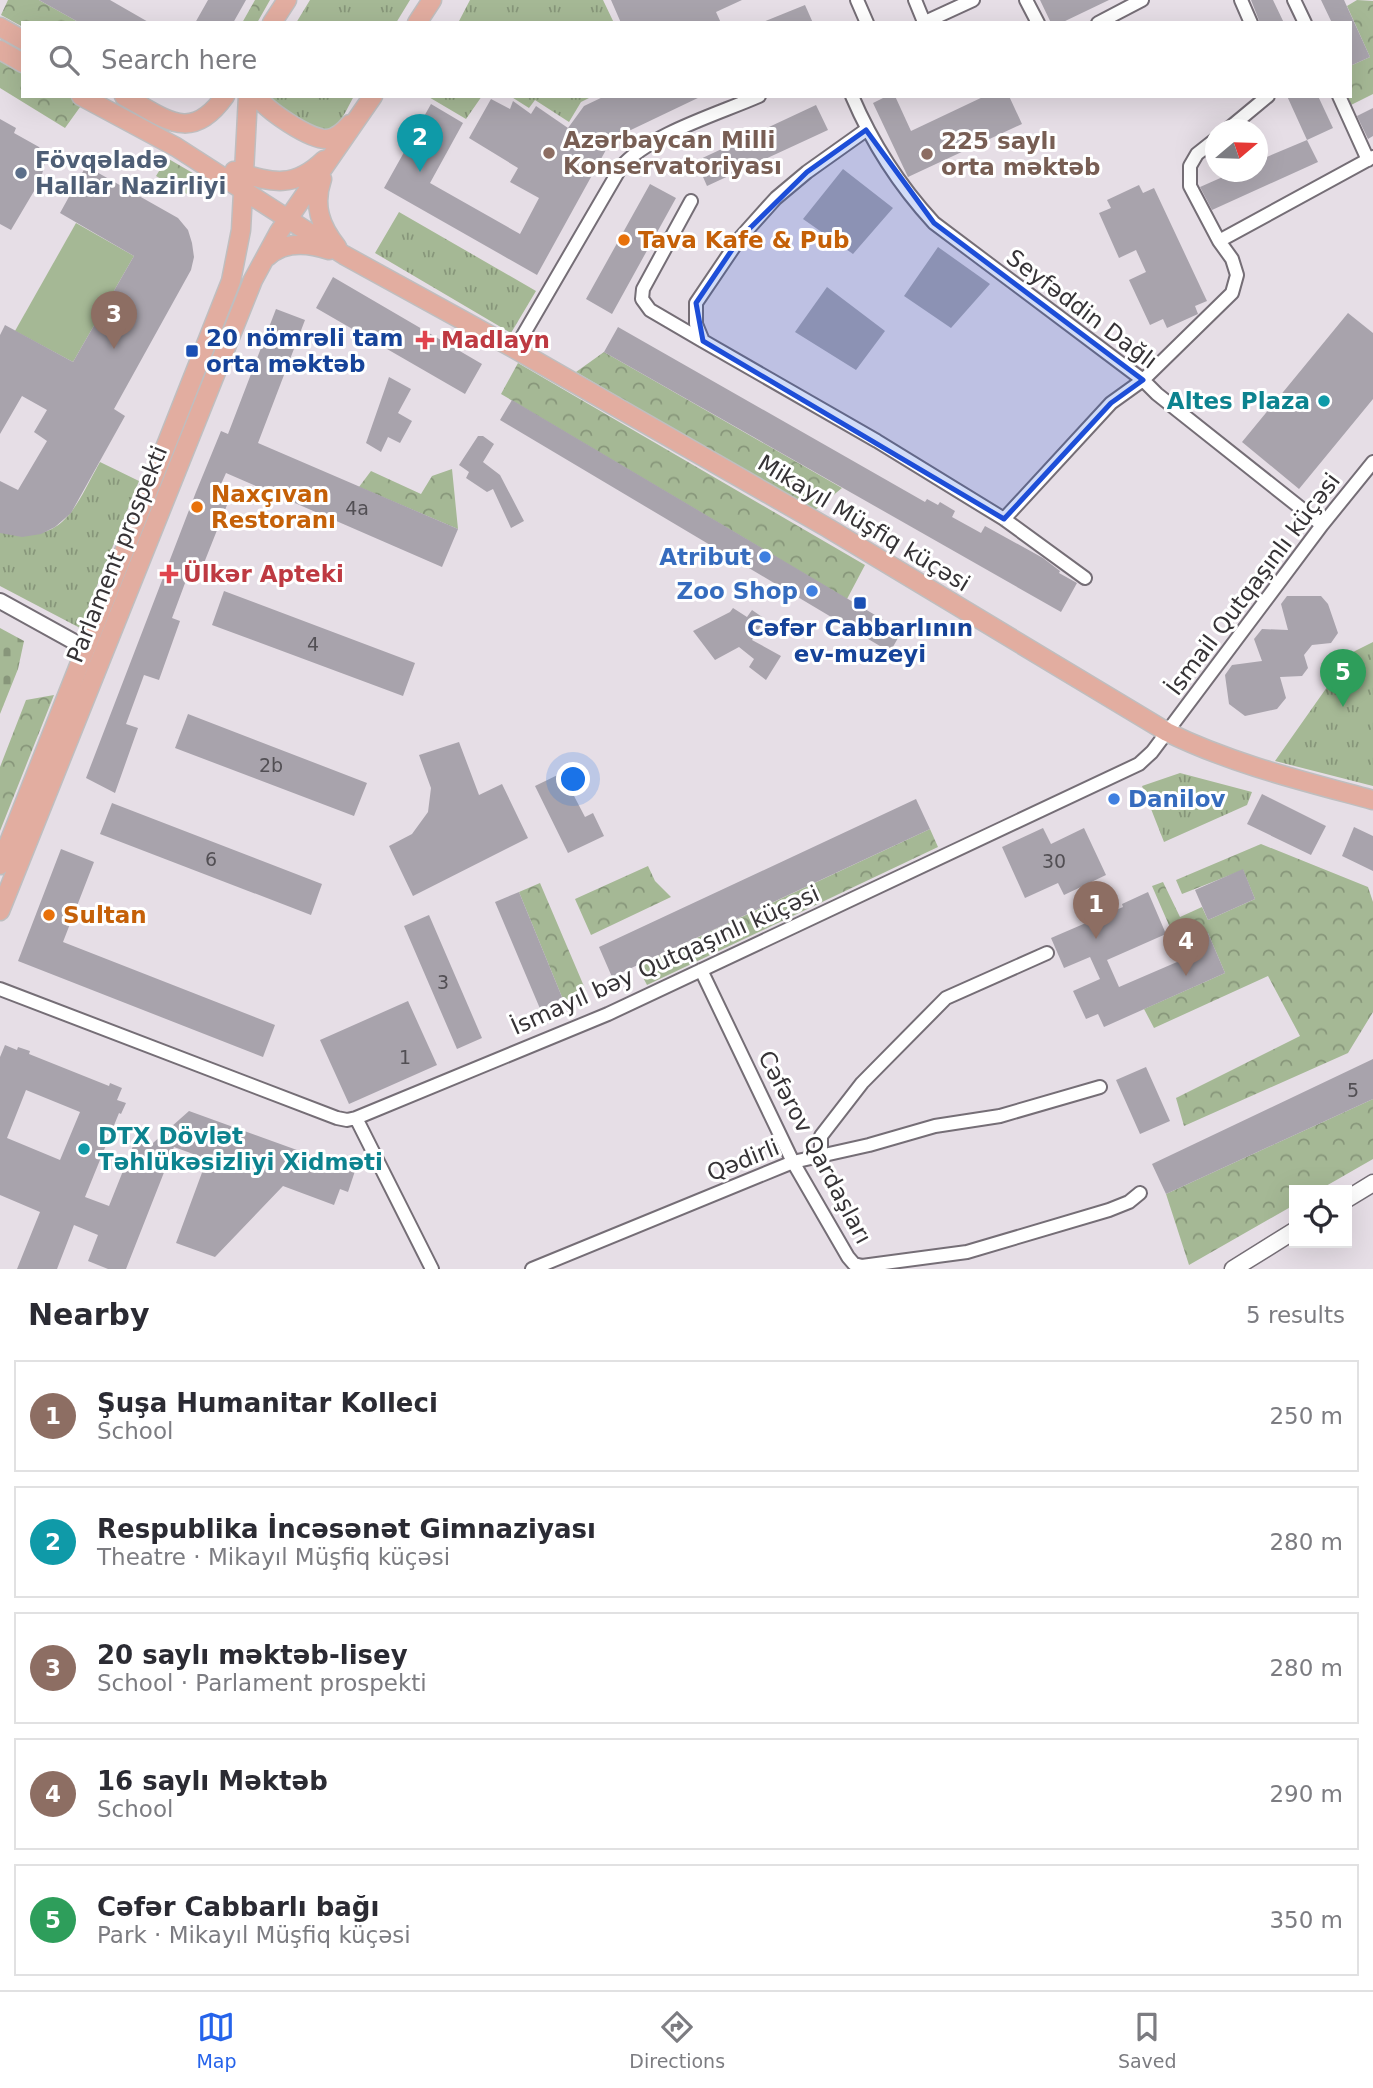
<!DOCTYPE html>
<html lang="en">
<head>
<meta charset="utf-8">
<style>
	body { margin:0; font-family:"DejaVu Sans",sans-serif; background:#f2f2f3; color:#2b2b33 }
	.controls { position:absolute; right:21px; bottom:21px; display:grid; overflow:hidden; border-radius:0px; box-shadow:0 7px 28px #0002 }
	.controls button { width:63px; height:63px; display:grid; place-items:center; padding:0; border:0; border-bottom:2px solid #e1e1e2; background:#fff; color:#2b2b33; font:35px sans-serif }
	.compass { position:absolute; left:1205px; top:119px; width:63px; height:63px; border-radius:50%; background:#fff; box-shadow:0 7px 28px #0002; rotate:71deg }
	.you { position:absolute; left:574px; top:780px; width:24px; height:24px; margin:-18px; border:5px solid #fff; border-radius:50%; background:#1a73e8; box-shadow:0 0 0 10px #1a73e833 }
	.badge { display:grid; place-items:center; width:46px; height:46px; border-radius:50%; background:#2563eb; color:#fff; font-size:23px; font-weight:700 }
	.pin { position:absolute; translate:-50% -58px; filter:drop-shadow(0 2px 4px #0008) }
	.pin::after { content:''; position:absolute; top:37px; width:24px; height:21px; background:inherit; clip-path:polygon(0 0,100% 0,50% 100%) }
	.list { margin:0; padding:0; list-style:none }
	h2 { display:flex; justify-content:space-between; align-items:center; height:91px; margin:0; padding:0 28px; font-size:30px }
	h2 small { font-size:23px; font-weight:400; color:#7c7c81 }
	.list li { display:grid; grid-template-columns:46px 1fr auto; gap:21px; align-items:center; box-sizing:border-box; height:112px; margin:0 14px 14px; padding:0 14px; border:2px solid #e1e1e2; border-radius:0px }
	.list b { display:block; font-size:26px; white-space:nowrap }
	.list p { margin:0; font-size:23px; white-space:nowrap; color:#7c7c81 }
	.list em { font-size:23px; font-style:normal; color:#7c7c81 }
	.icon { flex:none; width:38px; height:38px; fill:none; stroke:currentColor; stroke-width:2; stroke-linecap:round; stroke-linejoin:round }
	.map { position:relative; flex:none; width:1373px; height:1269px; overflow:hidden }
	.search { position:absolute; background:#fff; box-shadow:0 7px 28px #0002; left:21px; right:21px; top:21px; height:77px; display:flex; align-items:center; gap:18px; box-sizing:border-box; padding:0 24px; border-radius:0px; color:#7c7c81; font-size:26px }
	.sheet { height:721px; background:#fff }
	nav { display:flex; justify-content:space-around; align-items:center; box-sizing:border-box; height:98px; border-top:2px solid #e1e1e2; background:#fff; font-size:19px; color:#7c7c81 }
	nav a { display:grid; justify-items:center; gap:4px }
	nav .on { color:#2563eb }
	.map>svg:first-child { display:block }
</style>
</head>
<body>
<div class="map">
<svg width="1373" height="1269" viewBox="0 0 1373 1269">
	<defs>
		<pattern id="grass-tufts" width="24" height="20" patternUnits="userSpaceOnUse" patternTransform="scale(1.75)"><rect width="24" height="20" fill="#a5b895"/><path d="M3 7l-1-3M5 7V3M7 7l1-3M15 17l-1-3M17 17v-4M19 17l1-3" fill="none" stroke="#87967a"/></pattern>
		<pattern id="forest-crowns" width="20" height="18" patternUnits="userSpaceOnUse" patternTransform="scale(1.75)"><rect width="20" height="18" fill="#a5b895"/><path d="M2 6a3 3 0 1 1 6 0M12 15a3 3 0 1 1 6 0" fill="none" stroke="#87967a"/></pattern>
		<pattern id="cemetery-stones" width="16" height="16" patternUnits="userSpaceOnUse" patternTransform="scale(1.75)"><rect width="16" height="16" fill="#a5b895"/><path d="M2 7V4a2 2 0 0 1 4 0v3zM10 15v-3a2 2 0 0 1 4 0v3z" fill="#87967a"/></pattern>
	</defs>
	<rect width="100%" height="100%" fill="#e6dee6"/>
	<path fill="url(#grass-tufts)" d="M 310,0 L 410,0 L 396,23 L 296,23 Z
		M 470,0 L 603,0 L 614,23 L 458,23 Z
		M 265,96 L 354,96 C 346,110 340,129 322,132 L 270,102 Z
		M 427,96 L 482,96 L 466,119 Z
		M 510,96 L 593,96 L 581,102 L 569,122 L 535,100 L 529,108 Z
		M 399,212 L 536,291 L 511,333 L 375,253 Z
		M 100,462 L 139,481 L 80,628 L 0,586 L 0,532 C 65,545 73,510 100,462 Z
		M 1373,642 L 1373,786 L 1275,761 L 1351,653 Z
		M 1180,773 L 1252,792 L 1247,805 L 1164,842 L 1142,786 Z"/>
	<path fill="url(#forest-crowns)" d="M 8,0 L 39,0 L 80,23 L 23,23 L 23,27 L 1,15 Z
		M 255,0 L 270,0 L 257,23 L 242,23 Z
		M 1357,0 L 1373,1 L 1373,94 L 1351,105 L 1348,96 L 1350,96 L 1350,66 L 1370,57 L 1347,6 Z
		M 0,56 L 23,69 L 23,96 L 71,96 L 83,103 L 65,128 L 0,88 Z
		M 167,158 L 203,179 L 190,196 L 156,176 Z
		M 604,352 L 842,488 L 814,511 L 576,372 Z
		M 518,363 L 865,565 L 847,599 L 501,394 Z
		M 452,469 L 458,529 L 359,487 L 371,471 L 421,494 L 432,476 Z
		M 54,695 L 0,831 L 0,767 L 26,700 Z
		M 930,829 L 938,847 L 647,985 L 637,966 Z
		M 1261,844 L 1368,887 L 1373,902 L 1373,1012 L 1348,1053 L 1184,1126 L 1176,1098 L 1300,1036 L 1268,976 L 1154,1028 L 1144,1009 L 1225,973 L 1208,933 L 1178,946 L 1152,886 L 1163,882 L 1180,917 L 1202,907 L 1208,920 L 1255,899 L 1243,870 L 1182,894 L 1176,880 Z
		M 648,866 L 655,881 L 671,897 L 591,935 L 575,899 Z
		M 540,883 L 586,991 L 564,1002 L 519,892 Z
		M 1373,1099 L 1373,1159 L 1319,1190 L 1294,1190 L 1294,1205 L 1189,1265 L 1166,1194 Z"/>
	<path fill="url(#cemetery-stones)" d="M 0,628 L 24,641 L 18,669 L 0,714 Z"/>
	<path fill="#a5b895" d="M 76,223 L 134,256 L 73,362 L 15,331 Z"/>
	<path fill="#a8a3ac" fill-rule="evenodd" d="M 39,0 L 110,0 L 150,23 L 80,23 Z
		M 208,0 L 246,0 L 233,23 L 195,23 Z
		M 611,0 L 742,0 L 716,12 L 721,23 L 621,23 Z
		M 1040,0 L 1109,0 L 1061,23 L 1051,23 Z
		M 1251,0 L 1273,0 L 1284,23 L 1260,23 Z
		M 1321,0 L 1344,0 L 1370,57 L 1350,66 L 1350,23 L 1332,23 Z
		M 805,5 L 813,23 L 763,23 L 763,22 Z
		M 605,96 L 702,96 L 612,139 L 537,275 L 384,188 L 431,104 L 463,123 L 430,183 L 520,234 L 539,198 L 510,182 L 518,168 L 469,138 L 491,99 L 510,109 L 513,101 L 531,114 L 536,106 L 568,128 L 584,106 Z
		M 887,96 L 895,96 L 911,131 L 985,96 L 1009,96 L 1022,124 L 908,177 L 873,103 Z
		M 1287,96 L 1318,96 L 1333,128 L 1307,140 Z
		M 816,105 L 828,130 L 707,186 L 696,161 Z
		M 1373,108 L 1373,136 L 1368,139 L 1357,116 Z
		M 0,119 L 16,128 L 14,133 L 39,147 L 44,155 L 45,164 L 40,181 L 11,230 L 0,224 Z
		M 1307,140 L 1318,162 L 1212,210 L 1200,187 L 1234,172 L 1257,172 L 1257,161 Z
		M 86,166 L 178,218 L 188,230 L 192,243 L 194,257 L 191,270 L 114,409 L 125,416 L 71,513 L 55,527 L 41,534 L 22,537 L 0,533 L 0,481 L 18,490 L 47,441 L 34,432 L 47,410 L 22,396 L 0,434 L 0,335 L 5,325 L 73,362 L 134,256 L 60,213 Z
		M 843,169 L 893,208 L 853,254 L 803,219 Z
		M 650,184 L 676,198 L 612,314 L 586,299 Z
		M 1139,185 L 1143,193 L 1154,188 L 1207,301 L 1195,306 L 1198,314 L 1167,328 L 1163,319 L 1150,325 L 1129,280 L 1146,272 L 1136,250 L 1119,258 L 1099,213 L 1111,208 L 1107,200 Z
		M 938,247 L 990,284 L 951,328 L 904,296 Z
		M 333,277 L 482,364 L 465,394 L 316,308 Z
		M 827,287 L 885,331 L 856,370 L 795,332 Z
		M 276,309 L 305,320 L 258,443 L 458,529 L 442,567 L 226,473 L 214,500 L 227,505 L 204,563 L 194,559 L 172,618 L 180,621 L 159,680 L 144,675 L 126,724 L 138,728 L 115,793 L 86,778 L 196,492 L 221,431 L 228,434 Z
		M 1348,313 L 1373,333 L 1373,399 L 1299,489 L 1242,442 Z
		M 618,327 L 925,502 L 927,499 L 938,505 L 940,502 L 955,511 L 952,517 L 981,533 L 985,526 L 1043,558 L 1060,571 L 1059,573 L 1077,583 L 1061,612 L 604,352 Z
		M 389,377 L 411,389 L 398,413 L 412,421 L 400,443 L 388,437 L 381,452 L 366,443 Z
		M 512,400 L 902,631 L 890,652 L 500,420 Z
		M 478,436 L 483,436 L 494,444 L 483,462 L 500,475 L 524,521 L 511,528 L 493,489 L 487,492 L 466,478 L 469,472 L 459,465 Z
		M 224,591 L 415,663 L 403,696 L 212,625 Z
		M 1287,596 L 1321,596 L 1328,604 L 1338,633 L 1331,643 L 1312,645 L 1304,655 L 1308,668 L 1302,676 L 1280,677 L 1286,698 L 1277,709 L 1245,716 L 1229,704 L 1225,675 L 1232,665 L 1262,661 L 1254,639 L 1262,629 L 1288,630 L 1281,604 Z
		M 733,608 L 747,617 L 752,610 L 765,619 L 752,640 L 781,656 L 766,680 L 749,667 L 754,659 L 739,647 L 715,660 L 693,631 L 730,612 Z
		M 188,714 L 367,783 L 354,816 L 175,748 Z
		M 459,742 L 479,795 L 502,784 L 528,838 L 413,896 L 389,846 L 412,834 L 428,812 L 431,788 L 419,755 Z
		M 572,768 L 583,789 L 573,794 L 585,817 L 593,813 L 604,836 L 568,853 L 535,786 Z
		M 1262,794 L 1326,826 L 1311,855 L 1247,824 Z
		M 916,799 L 930,829 L 612,977 L 599,947 Z
		M 112,803 L 322,884 L 311,915 L 100,834 Z
		M 1354,827 L 1373,836 L 1373,871 L 1342,856 Z
		M 1043,828 L 1051,844 L 1084,828 L 1106,875 L 1064,895 L 1058,883 L 1025,898 L 1002,847 Z
		M 61,849 L 94,862 L 63,942 L 275,1025 L 263,1057 L 18,961 Z
		M 1243,869 L 1255,899 L 1208,920 L 1195,890 Z
		M 519,892 L 564,1002 L 541,1011 L 495,902 Z
		M 1148,892 L 1166,934 L 1107,960 L 1119,987 L 1184,959 L 1178,946 L 1208,933 L 1225,973 L 1104,1027 L 1098,1014 L 1086,1019 L 1073,991 L 1100,979 L 1090,957 L 1064,968 L 1051,938 L 1123,907 L 1122,904 Z
		M 429,915 L 482,1038 L 457,1049 L 404,926 Z
		M 408,1001 L 437,1065 L 349,1104 L 320,1040 Z
		M 5,1045 L 17,1050 L 18,1047 L 30,1051 L 29,1054 L 109,1086 L 110,1083 L 122,1088 L 117,1100 L 126,1103 L 121,1114 L 119,1113 L 85,1197 L 109,1206 L 137,1136 L 153,1143 L 189,1111 L 355,1171 L 348,1192 L 340,1189 L 334,1205 L 283,1186 L 215,1257 L 176,1243 L 207,1159 L 174,1147 L 126,1269 L 108,1269 L 88,1261 L 98,1235 L 74,1225 L 57,1269 L 17,1269 L 40,1212 L 0,1195 L 0,1057 ZM 26,1090 L 80,1112 L 60,1160 L 7,1138 Z
		M 1373,1059 L 1373,1099 L 1166,1194 L 1152,1164 Z
		M 1146,1067 L 1170,1121 L 1140,1134 L 1116,1080 Z"/>
	<g fill="none" stroke-linecap="round" stroke-linejoin="round">
		<defs>
			<path id="minor" d="M 857,0 L 867,23
				M 915,0 L 924,22
				M 1026,0 L 1038,23
				M 1241,0 L 1251,23
				M 1294,0 L 1305,23
				M 923,23 L 973,0
				M 1098,23 L 1142,0
				M 852,96 C 872,143 899,185 934,223 L 1143,380 L 1157,394 L 1322,525
				M 1339,96 L 1368,160
				M 866,130 L 807,172 L 776,198 L 740,238 L 696,303 L 696,324 L 703,341 L 877,441 L 1004,519 L 1085,578
				M 1227,130 L 1268,96
				M 691,201 L 643,289 L 642,299 L 650,310 L 703,341
				M 1219,241 L 1373,157
				M 515,349 L 621,167 C 650,134 718,114 759,96
				M 1004,519 L 1111,403 L 1143,380 L 1232,293 L 1237,275 L 1232,259 L 1219,241 L 1190,186 L 1190,166 L 1197,154 L 1216,139
				M 701,970 L 793,1162 L 848,1257 L 854,1264 L 862,1266 L 967,1252 L 1109,1210 L 1129,1202 L 1140,1193
				M 0,989 L 337,1118 L 347,1120 L 356,1118 L 608,1014 L 1139,764 L 1152,752 L 1322,525 L 1373,462
				M 356,1118 L 432,1269
				M 821,1156 L 821,1136 L 862,1083 L 946,998 L 1047,953
				M 532,1269 L 793,1162 L 869,1145 L 935,1126 L 1000,1116 L 1100,1087"/>
			<path id="tertiary" d="M 0,601 L 87,649"/>
			<path id="secondary" d="M 1347,1199 L 1373,1183
				M 1233,1269 L 1294,1231"/>
			<path id="primary" d="M 272,23 L 287,0
				M 417,23 L 432,0
				M 0,27 L 23,40
				M 0,50 L 23,63
				M 81,96 L 176,147 L 344,255 L 515,349 L 828,528 L 1167,732 C 1232,764 1303,781 1373,800
				M 124,96 C 166,119 191,144 225,96
				M 257,96 C 266,110 310,140 327,139 C 337,138 344,131 350,124
				M 234,171 C 271,182 293,190 324,160
				M 322,179 C 313,205 320,226 337,247
				M 267,257 C 284,241 308,243 329,250
				M 0,865 L 231,281 L 241,230 L 248,96
				M 0,911 L 253,280 L 279,232 L 373,96"/>
		</defs>
		<use href="#minor" stroke="#756e76" stroke-width="16"/>
		<use href="#tertiary" stroke="#756e76" stroke-width="18"/>
		<use href="#secondary" stroke="#756e76" stroke-width="19"/>
		<use href="#primary" stroke="#bfbebf" stroke-width="21"/>
		<use href="#minor" stroke="#fff" stroke-width="12"/>
		<use href="#tertiary" stroke="#fff" stroke-width="14"/>
		<use href="#secondary" stroke="#fff" stroke-width="16"/>
		<use href="#primary" stroke="#e2ada0" stroke-width="18"/>
	</g>
	<path fill="#1d4ed8" fill-opacity="0.2" stroke="#1d4ed8" stroke-width="5" stroke-linejoin="round" d="M 866,130 L 934,223 L 1143,380 L 1111,403 L 1004,519 L 703,341 L 696,303 L 740,238 L 807,172 Z"/>
	<g fill="#8d6e63" stroke="#fff" stroke-width="2.5">
		<circle cx="549" cy="153" r="7"/>
		<circle cx="927" cy="154" r="7"/>
	</g>
	<circle fill="#5c6f8a" stroke="#fff" stroke-width="2.5" cx="21" cy="173" r="7"/>
	<g fill="#e8710a" stroke="#fff" stroke-width="2.5">
		<circle cx="624" cy="240" r="7"/>
		<circle cx="197" cy="507" r="7"/>
		<circle cx="49" cy="915" r="7"/>
	</g>
	<g fill="#e0444e" stroke="#fff" stroke-width="2.5">
		<path d="M421.5 329.5h7v7h7v7h-7v7h-7v-7h-7v-7h7z"/>
		<path d="M165.5 563.5h7v7h7v7h-7v7h-7v-7h-7v-7h7z"/>
	</g>
	<g fill="#1a4fb4" stroke="#fff" stroke-width="2.5">
		<rect x="185" y="344" width="14" height="14" rx="3.5"/>
		<rect x="853" y="596" width="14" height="14" rx="3.5"/>
	</g>
	<g fill="#0f9aa8" stroke="#fff" stroke-width="2.5">
		<circle cx="1324" cy="401" r="7"/>
		<circle cx="84" cy="1149" r="7"/>
	</g>
	<g fill="#3f7fe0" stroke="#fff" stroke-width="2.5">
		<circle cx="765" cy="557" r="7"/>
		<circle cx="812" cy="591" r="7"/>
		<circle cx="1114" cy="799" r="7"/>
	</g>
	<g text-anchor="middle" dominant-baseline="central" stroke-width="6" stroke-linejoin="round" paint-order="stroke">
		<g font-size="19" fill="#524f54">
			<text x="357" y="508">4a</text>
			<text x="313" y="644">4</text>
			<text x="271" y="765">2b</text>
			<text x="211" y="859">6</text>
			<text x="1054" y="861">30</text>
			<text x="443" y="982">3</text>
			<text x="405" y="1057">1</text>
			<text x="1353" y="1090">5</text>
		</g>
		<g font-size="23" font-weight="bold" fill="#785e54" stroke="#fff" text-anchor="start">
			<text x="563" y="140">Azərbaycan Milli<tspan x="563" dy="26">Konservatoriyası</tspan></text>
			<text x="941" y="141">225 saylı<tspan x="941" dy="26">orta məktəb</tspan></text>
		</g>
		<g font-size="23" font-weight="bold" fill="#4e5e75" stroke="#fff" text-anchor="start">
			<text x="35" y="160">Fövqəladə<tspan x="35" dy="26">Hallar Nazirliyi</tspan></text>
		</g>
		<g font-size="23" font-weight="bold" fill="#c56008" stroke="#fff" text-anchor="start">
			<text x="638" y="240">Tava Kafe &amp; Pub</text>
			<text x="211" y="494">Naxçıvan<tspan x="211" dy="26">Restoranı</tspan></text>
			<text x="63" y="915">Sultan</text>
		</g>
		<g font-size="23" fill="#363336" stroke="#fff">
			<text transform="translate(1082 309) rotate(37)">Seyfəddin Dağlı</text>
			<text transform="translate(864 523) rotate(31)">Mikayıl Müşfiq küçəsi</text>
			<text transform="translate(117 554) rotate(-68)">Parlament prospekti</text>
			<text transform="translate(1253 584) rotate(-53)">İsmail Qutqaşınlı küçəsi</text>
			<text transform="translate(665 960) rotate(-24)">İsmayıl bəy Qutqaşınlı küçəsi</text>
			<text transform="translate(815 1147) rotate(62)">Cəfərov Qardaşları</text>
			<text transform="translate(743 1160) rotate(-22)">Qədirli</text>
		</g>
		<g font-size="23" font-weight="bold" fill="#164399" stroke="#fff" text-anchor="start">
			<text x="206" y="338">20 nömrəli tam<tspan x="206" dy="26">orta məktəb</tspan></text>
			<text x="860" y="628" text-anchor="middle">Cəfər Cabbarlının<tspan x="860" dy="26">ev-muzeyi</tspan></text>
		</g>
		<g font-size="23" font-weight="bold" fill="#be3a42" stroke="#fff" text-anchor="start">
			<text x="441" y="340">Madlayn</text>
			<text x="183" y="574">Ülkər Apteki</text>
		</g>
		<g font-size="23" font-weight="bold" fill="#0d838f" stroke="#fff" text-anchor="end">
			<text x="1310" y="401">Altes Plaza</text>
			<text x="98" y="1136" text-anchor="start">DTX Dövlət<tspan x="98" dy="26">Təhlükəsizliyi Xidməti</tspan></text>
		</g>
		<g font-size="23" font-weight="bold" fill="#366cbe" stroke="#fff" text-anchor="end">
			<text x="751" y="557">Atribut</text>
			<text x="798" y="591">Zoo Shop</text>
			<text x="1128" y="799" text-anchor="start">Danilov</text>
		</g>
	</g>
</svg>
<div class="controls">
<button><svg class="icon" aria-label="locate" viewBox="0 0 24 24"><circle cx="12" cy="12" r="6"/><path d="M12 2v4M12 18v4M2 12h4M18 12h4"/></svg></button>
</div>
<svg class="compass" viewBox="-18 -18 36 36"><path d="M0-13l5 13h-10z" fill="#e53935"/><path d="M0 13l5-13h-10z" fill="#7c7c81"/></svg>
<div class="you"></div>
<div class="pin badge" style="left:1096px;top:939px;background:#8d6e63">1</div>
<div class="pin badge" style="left:420px;top:172px;background:#0f9aa8">2</div>
<div class="pin badge" style="left:114px;top:349px;background:#8d6e63">3</div>
<div class="pin badge" style="left:1186px;top:976px;background:#8d6e63">4</div>
<div class="pin badge" style="left:1343px;top:707px;background:#2e9e5b">5</div>
<div class="search"><svg class="icon" aria-label="search" viewBox="0 0 24 24"><circle cx="10" cy="10" r="6"/><path d="M15 15l6 6"/></svg>Search here</div>
</div>
<section class="sheet">
<h2>Nearby<small>5 results</small></h2>
<ul class="list">
<li><span class="badge" style="background:#8d6e63">1</span><div><b>Şuşa Humanitar Kolleci</b><p>School</p></div><em>250 m</em></li>
<li><span class="badge" style="background:#0f9aa8">2</span><div><b>Respublika İncəsənət Gimnaziyası</b><p>Theatre · Mikayıl Müşfiq küçəsi</p></div><em>280 m</em></li>
<li><span class="badge" style="background:#8d6e63">3</span><div><b>20 saylı məktəb-lisey</b><p>School · Parlament prospekti</p></div><em>280 m</em></li>
<li><span class="badge" style="background:#8d6e63">4</span><div><b>16 saylı Məktəb</b><p>School</p></div><em>290 m</em></li>
<li><span class="badge" style="background:#2e9e5b">5</span><div><b>Cəfər Cabbarlı bağı</b><p>Park · Mikayıl Müşfiq küçəsi</p></div><em>350 m</em></li>
</ul>
</section>
<nav>
<a class="on"><svg class="icon" aria-label="map" viewBox="0 0 24 24"><path d="M3 6l6-2 6 2 6-2v14l-6 2-6-2-6 2zM9 4v14M15 6v14"/></svg>Map</a>
<a><svg class="icon" aria-label="directions" viewBox="0 0 24 24"><path d="M12 3l9 9-9 9-9-9zM9 14v-3h6M13 9l2 2-2 2"/></svg>Directions</a>
<a><svg class="icon" aria-label="saved" viewBox="0 0 24 24"><path d="M7 4h10v16l-5-4-5 4z"/></svg>Saved</a>
</nav>
</body>
</html>
